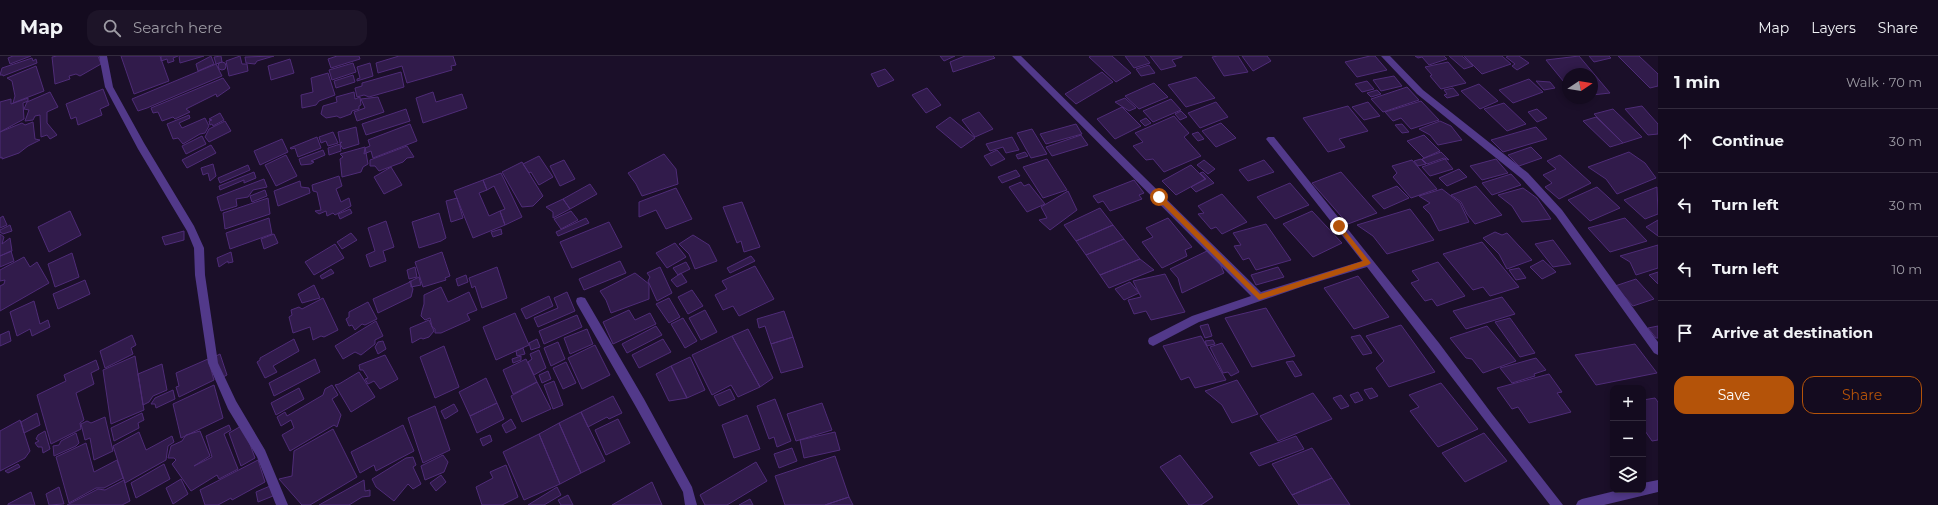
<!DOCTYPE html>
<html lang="en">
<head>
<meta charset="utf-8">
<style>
	body { margin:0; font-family:Montserrat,sans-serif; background:#1d1428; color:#f1f3f6 }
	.controls { position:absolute; right:12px; bottom:12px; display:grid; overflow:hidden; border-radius:8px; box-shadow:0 2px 6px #0003 }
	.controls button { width:36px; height:36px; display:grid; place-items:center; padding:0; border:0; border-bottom:1px solid #332b3d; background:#140b1f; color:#f1f3f6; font:20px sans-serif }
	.compass { position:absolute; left:1562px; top:12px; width:36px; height:36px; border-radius:50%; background:#140b1f; box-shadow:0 2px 6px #0003; rotate:78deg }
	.stop { position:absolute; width:12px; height:12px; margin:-9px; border:3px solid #b45309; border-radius:50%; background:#fff }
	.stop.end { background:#b45309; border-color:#fff; box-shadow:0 1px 4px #0008 }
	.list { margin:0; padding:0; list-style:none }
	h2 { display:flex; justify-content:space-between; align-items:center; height:52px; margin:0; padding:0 16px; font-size:17px }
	h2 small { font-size:13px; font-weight:400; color:#9d9ba4 }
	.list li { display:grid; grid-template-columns:26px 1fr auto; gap:12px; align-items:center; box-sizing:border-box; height:64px; padding:0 16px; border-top:1px solid #332b3d }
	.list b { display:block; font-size:15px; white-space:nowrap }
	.list em { font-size:13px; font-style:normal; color:#9d9ba4 }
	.actions { display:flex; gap:8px; padding:12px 16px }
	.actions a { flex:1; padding:9px 0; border:1px solid #b45309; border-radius:12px; text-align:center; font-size:14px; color:#b45309 }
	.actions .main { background:#b45309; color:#fff }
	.icon { flex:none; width:22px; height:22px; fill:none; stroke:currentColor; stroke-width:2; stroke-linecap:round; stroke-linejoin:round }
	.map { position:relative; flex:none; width:1658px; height:449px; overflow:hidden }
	header { display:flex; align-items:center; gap:24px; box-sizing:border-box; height:56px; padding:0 20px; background:#140b1f; border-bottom:1px solid #332b3d }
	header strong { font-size:19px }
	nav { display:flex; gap:22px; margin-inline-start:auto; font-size:14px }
	.search { width:280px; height:36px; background:#1d1428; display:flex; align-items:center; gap:10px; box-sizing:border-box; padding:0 14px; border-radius:12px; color:#9d9ba4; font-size:15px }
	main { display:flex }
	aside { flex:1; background:#140b1f }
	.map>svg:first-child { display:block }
</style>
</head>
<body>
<header>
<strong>Map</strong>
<div class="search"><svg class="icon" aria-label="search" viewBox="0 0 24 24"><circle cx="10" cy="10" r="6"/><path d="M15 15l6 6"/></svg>Search here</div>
<nav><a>Map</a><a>Layers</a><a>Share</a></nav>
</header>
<main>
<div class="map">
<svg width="1658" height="449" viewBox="0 0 1658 449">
	<rect width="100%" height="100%" fill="#1b0f29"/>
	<path fill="#311b4b" stroke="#4f2c78" d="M 13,0 L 31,0 L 10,8 L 8,2 Z
		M 57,0 L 98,0 L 101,8 L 80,20 L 76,18 L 69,20 L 70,23 L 55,28 L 52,1 Z
		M 121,0 L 160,0 L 169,25 L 134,38 Z
		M 161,0 L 178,0 L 173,2 L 174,5 L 168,7 L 167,3 L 161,5 Z
		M 179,0 L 204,0 L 180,7 Z
		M 211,0 L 214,8 L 198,15 L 196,8 Z
		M 221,0 L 222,6 L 216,8 L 214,1 Z
		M 240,0 L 242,8 L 247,8 L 248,15 L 229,20 L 226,5 Z
		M 274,0 L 257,5 L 255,8 L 246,7 L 245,1 Z
		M 337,0 L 359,0 L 360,3 L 331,12 L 328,3 Z
		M 399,0 L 453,0 L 456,9 L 451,10 L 452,14 L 407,27 L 402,10 L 378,17 L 376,7 Z
		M 940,0 L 955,0 L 944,5 Z
		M 965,0 L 993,0 L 995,2 L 953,16 L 950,6 Z
		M 1091,0 L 1112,0 L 1131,17 L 1116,26 L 1089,1 Z
		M 1125,0 L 1144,0 L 1150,7 L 1134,12 Z
		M 1150,0 L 1182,0 L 1182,1 L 1172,4 L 1176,10 L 1161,14 Z
		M 1218,0 L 1238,0 L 1248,16 L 1224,20 L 1212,1 Z
		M 1242,0 L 1267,0 L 1271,5 L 1253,15 Z
		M 1370,0 L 1375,0 L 1387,14 L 1357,21 L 1345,6 Z
		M 1415,0 L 1444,0 L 1447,3 L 1429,9 L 1422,1 L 1418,2 Z
		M 1449,0 L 1462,0 L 1473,10 L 1464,13 Z
		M 1464,0 L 1502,0 L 1511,8 L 1482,18 Z
		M 1509,0 L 1519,0 L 1529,7 L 1517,14 L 1512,10 L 1515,8 L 1506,1 Z
		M 1579,0 L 1610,37 L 1592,39 L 1592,18 L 1568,18 L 1568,31 L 1546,4 Z
		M 1589,0 L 1609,0 L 1611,2 L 1594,6 Z
		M 1618,0 L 1639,0 L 1658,18 L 1658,30 L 1650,32 Z
		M 32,2 L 33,5 L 36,3 L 37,7 L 3,20 L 3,19 L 0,19 L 2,12 Z
		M 290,3 L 294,17 L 271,24 L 268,10 Z
		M 1448,6 L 1466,27 L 1441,33 L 1430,20 L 1432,19 L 1425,11 Z
		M218 10a4 4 0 1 1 8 0a4 4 0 1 1-8 0Z
		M 353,7 L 356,16 L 332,24 L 329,14 Z
		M 370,7 L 373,20 L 357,25 L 357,23 L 360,22 L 357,11 Z
		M 216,8 L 222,20 L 147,52 L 138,55 L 132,43 Z
		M 1149,9 L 1155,17 L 1141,20 L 1136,13 Z
		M 36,10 L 44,35 L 13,47 L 15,40 L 12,25 L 7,22 Z
		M 885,13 L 894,24 L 878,31 L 871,18 Z
		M 401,16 L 404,31 L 369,41 L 364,39 L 357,41 L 355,32 L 362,30 L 362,27 Z
		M 1102,16 L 1113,26 L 1076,48 L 1065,38 Z
		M 328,17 L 335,39 L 319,45 L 316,49 L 302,52 L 301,39 L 313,36 L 311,22 Z
		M 353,19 L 355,26 L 336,32 L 334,25 Z
		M 1394,20 L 1402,30 L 1381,35 L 1373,24 Z
		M 1196,21 L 1215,42 L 1186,51 L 1168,29 Z
		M 223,22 L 230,32 L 217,41 L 216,38 L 186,53 L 190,56 L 175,63 L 173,61 L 162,65 L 158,56 L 153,57 L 151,52 Z
		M 1529,23 L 1543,36 L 1513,47 L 1499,34 Z
		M 1367,25 L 1374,33 L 1362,36 L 1355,28 Z
		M 1536,25 L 1550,26 L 1555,32 L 1544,34 Z
		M 1154,27 L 1168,41 L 1139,53 L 1125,40 Z
		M 1479,28 L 1498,45 L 1480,53 L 1461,35 Z
		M 1407,31 L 1419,44 L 1383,56 L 1371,43 Z
		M 927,32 L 941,49 L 926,57 L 912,39 Z
		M 1453,32 L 1459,39 L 1447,42 L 1444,39 L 1447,38 L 1444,34 Z
		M 103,33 L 109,49 L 100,53 L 102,59 L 78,69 L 76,61 L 71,63 L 66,48 Z
		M 1377,34 L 1381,38 L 1371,41 L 1367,37 Z
		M 50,36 L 58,51 L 47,56 L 47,67 L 57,79 L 50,83 L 47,79 L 41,81 L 40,59 L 35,60 L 33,64 L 25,65 L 29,54 L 24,53 L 27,46 Z
		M 354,36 L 355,43 L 360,41 L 361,49 L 359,50 L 359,53 L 352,55 L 351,58 L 340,62 L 337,60 L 326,62 L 321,58 L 323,50 L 337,46 L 336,41 Z
		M 433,36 L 436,46 L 462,38 L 467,52 L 423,67 L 416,42 Z
		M 378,41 L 384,56 L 357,65 L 354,56 L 365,52 L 361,43 Z
		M 28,42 L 28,45 L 23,47 L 24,63 L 0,76 L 0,46 L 11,43 L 11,48 Z
		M 1125,42 L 1136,52 L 1129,55 L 1115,46 Z
		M 1171,43 L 1181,54 L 1153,66 L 1143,55 Z
		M 1421,45 L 1439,64 L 1411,73 L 1401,62 L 1393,65 L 1385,56 Z
		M 1216,46 L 1228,61 L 1200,72 L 1188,57 Z
		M 1368,46 L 1380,60 L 1364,64 L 1352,51 Z
		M 1504,47 L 1526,68 L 1507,75 L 1484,53 Z
		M 1348,50 L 1368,75 L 1339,83 L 1345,91 L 1328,96 L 1303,62 Z
		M 1642,50 L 1658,68 L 1658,78 L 1648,79 L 1625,53 Z
		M 1122,51 L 1141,70 L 1115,83 L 1097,63 Z
		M 406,53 L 410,65 L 366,79 L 362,68 Z
		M 1537,53 L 1547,62 L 1537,66 L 1528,56 Z
		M 1613,53 L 1642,81 L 1623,87 L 1594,58 Z
		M 1181,55 L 1187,61 L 1180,64 L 1175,58 Z
		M 979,56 L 993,73 L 975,81 L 962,64 Z
		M 220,57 L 224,64 L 213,70 L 212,68 L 210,69 L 209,65 L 212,64 L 209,63 Z
		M 189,59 L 190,62 L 179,67 L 182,72 L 205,62 L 209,70 L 205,77 L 200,78 L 183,88 L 178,82 L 173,83 L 167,68 Z
		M 1174,60 L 1189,77 L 1184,81 L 1201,100 L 1164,116 L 1153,103 L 1146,104 L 1133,90 L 1143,86 L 1135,77 Z
		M 950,61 L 975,82 L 961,92 L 936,71 Z
		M 1596,61 L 1623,87 L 1610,91 L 1583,65 Z
		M 1146,62 L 1151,67 L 1145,70 L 1140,65 Z
		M 225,65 L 231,75 L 209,86 L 205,81 L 209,73 Z
		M 1440,65 L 1451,70 L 1462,84 L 1438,89 L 1430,79 L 1419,73 Z
		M 33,66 L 35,83 L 40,84 L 28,90 L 19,97 L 2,103 L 2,101 L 0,102 L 0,76 L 22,67 L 25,69 Z
		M 1221,67 L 1236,82 L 1216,91 L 1202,75 Z
		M 410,68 L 417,85 L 373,102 L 371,95 L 364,98 L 365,92 L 370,90 L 368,84 Z
		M 1076,68 L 1082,78 L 1046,88 L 1040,78 Z
		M 1402,68 L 1409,76 L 1402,77 L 1395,69 Z
		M 356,71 L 359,88 L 343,93 L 340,88 L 342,86 L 340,87 L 338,76 Z
		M 1536,71 L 1547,83 L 1503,96 L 1491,84 Z
		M 1032,73 L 1047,98 L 1031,102 L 1017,77 Z
		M 333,76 L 338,87 L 328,90 L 326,85 L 321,87 L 319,81 Z
		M 1198,76 L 1204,83 L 1198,85 L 1192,78 Z
		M 1081,79 L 1088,89 L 1052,100 L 1046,91 Z
		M 1424,79 L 1440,95 L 1424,102 L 1407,85 Z
		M 202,80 L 206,88 L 186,98 L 182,90 Z
		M 317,81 L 321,92 L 298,101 L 295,92 L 291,93 L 290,92 Z
		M 1012,81 L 1019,94 L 1006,97 L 1003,91 L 990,95 L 986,88 Z
		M 282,83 L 288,96 L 260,109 L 254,95 Z
		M 340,88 L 341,95 L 329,99 L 328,92 Z
		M 211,89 L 216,97 L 187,112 L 182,104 Z
		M 407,90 L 414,101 L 407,102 L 403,106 L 379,115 L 375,110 L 370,110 L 370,104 Z
		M 365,91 L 368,108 L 363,111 L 361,116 L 342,121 L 340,103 L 343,101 L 340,98 Z
		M 1531,91 L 1542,102 L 1519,110 L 1508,99 Z
		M 323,94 L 325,99 L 311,105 L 314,106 L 311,108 L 301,109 L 299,103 Z
		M 997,94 L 1005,103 L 991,110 L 984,100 Z
		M 1025,96 L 1028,100 L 1018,103 L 1016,99 Z
		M 1441,96 L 1449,104 L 1444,102 L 1427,108 L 1422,103 Z
		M 1629,96 L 1645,107 L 1656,122 L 1617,138 L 1606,123 L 1588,111 Z
		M 664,98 L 676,113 L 678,128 L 642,140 L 636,128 L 628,117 Z
		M 286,99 L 297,120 L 276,130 L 265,109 Z
		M 1560,99 L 1591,127 L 1559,143 L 1545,131 L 1552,127 L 1543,119 L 1556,113 L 1547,105 Z
		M 539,100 L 553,121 L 539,129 L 531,116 L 529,117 L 523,108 Z
		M 1047,103 L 1067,134 L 1043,142 L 1023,111 Z
		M 1421,103 L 1426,108 L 1418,110 L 1414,105 Z
		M 1445,103 L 1453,113 L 1430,120 L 1422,111 Z
		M 1496,103 L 1508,117 L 1482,124 L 1470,110 Z
		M 564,104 L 575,123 L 560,130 L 550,110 Z
		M 1204,104 L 1215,113 L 1208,118 L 1197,109 Z
		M 1264,104 L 1274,116 L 1248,125 L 1239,114 Z
		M 1412,104 L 1437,133 L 1411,142 L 1393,121 L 1397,117 L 1392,110 Z
		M 522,106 L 543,140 L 533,150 L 522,151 L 502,116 Z
		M 213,108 L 216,120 L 210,125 L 208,117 L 203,119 L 201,112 Z
		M 248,109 L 250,114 L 220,127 L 218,122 Z
		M 1191,109 L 1205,123 L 1176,139 L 1162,125 Z
		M 391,111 L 402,129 L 384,138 L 374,121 Z
		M 1459,113 L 1467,121 L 1447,130 L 1439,122 Z
		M 1016,114 L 1020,120 L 1002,127 L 998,121 Z
		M 254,116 L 256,122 L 244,127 L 244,124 L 220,134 L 219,130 Z
		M 1203,116 L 1214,127 L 1196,136 L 1191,131 L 1206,123 L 1200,117 Z
		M 1341,116 L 1377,157 L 1348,168 L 1312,127 Z
		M 501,117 L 522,161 L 505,169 L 500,155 L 505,153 L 494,130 L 487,134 L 483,124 Z
		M 1511,118 L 1521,129 L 1492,139 L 1482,127 Z
		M 339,120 L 342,130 L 336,133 L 341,146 L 349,142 L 351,150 L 335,159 L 333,157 L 327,160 L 326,155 L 319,158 L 315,155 L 321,154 L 317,136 L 313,135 L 312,129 Z
		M 264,123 L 267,131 L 253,134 L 248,141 L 236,143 L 237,150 L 221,155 L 217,141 Z
		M 483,124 L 487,134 L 479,137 L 489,160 L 500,155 L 505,169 L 473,182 L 454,135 Z
		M 1134,124 L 1144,137 L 1139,139 L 1142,143 L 1110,155 L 1103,145 L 1098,147 L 1093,140 Z
		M 300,125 L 301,131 L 309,132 L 310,137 L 278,150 L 274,135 Z
		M 1021,126 L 1024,130 L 1029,128 L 1045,148 L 1027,156 L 1009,131 Z
		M 1290,127 L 1309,149 L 1275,163 L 1257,141 Z
		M 590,128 L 597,138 L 570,153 L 563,143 Z
		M 1397,130 L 1409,142 L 1384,153 L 1372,140 Z
		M 1476,130 L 1502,159 L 1475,168 L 1467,158 L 1461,146 L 1451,139 Z
		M 1597,131 L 1620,152 L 1590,165 L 1568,144 Z
		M 1657,131 L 1658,158 L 1645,163 L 1624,144 Z
		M 676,132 L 692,163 L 666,173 L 656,154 L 639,161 L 639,146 Z
		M 1523,132 L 1537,142 L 1551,163 L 1522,166 L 1512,150 L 1498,139 Z
		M 1442,133 L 1460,147 L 1469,166 L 1439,175 L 1430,158 L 1423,151 L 1430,147 L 1419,140 Z
		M 265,134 L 267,140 L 252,146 L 250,140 Z
		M 1068,135 L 1077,154 L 1050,174 L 1039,164 L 1047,162 L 1041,151 Z
		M 1222,138 L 1247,166 L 1222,178 L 1216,171 L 1211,173 L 1198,158 L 1204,157 L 1198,150 Z
		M 268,142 L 270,158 L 225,173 L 223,157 Z
		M 457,142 L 463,162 L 451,166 L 446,145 Z
		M 563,143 L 570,153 L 553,162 L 553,156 L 546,151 Z
		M 742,146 L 760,191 L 744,196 L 741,185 L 737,187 L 723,151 Z
		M 1100,152 L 1113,169 L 1076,185 L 1064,169 Z
		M 350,153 L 352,157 L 340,163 L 338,158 Z
		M 1410,153 L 1434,184 L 1387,198 L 1373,180 L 1357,169 Z
		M 70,155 L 81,179 L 49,196 L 38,171 Z
		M 571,155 L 578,164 L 561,173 L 554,163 Z
		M 1312,155 L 1342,187 L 1313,201 L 1283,168 Z
		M 439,157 L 446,182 L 441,185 L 419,192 L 412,166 Z
		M 3,160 L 7,169 L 0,172 L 0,162 Z
		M 269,162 L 272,178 L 230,193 L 226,177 Z
		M 586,162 L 589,167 L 558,180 L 556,176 Z
		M 1168,162 L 1192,191 L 1185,194 L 1187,200 L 1162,212 L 1142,186 L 1153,181 L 1146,172 Z
		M 1625,162 L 1647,185 L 1610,196 L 1588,172 Z
		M 1658,164 L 1658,180 L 1646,171 Z
		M 386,165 L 394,191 L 383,195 L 386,205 L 370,211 L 366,199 L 375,195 L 368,172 Z
		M 609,166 L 622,191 L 572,212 L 560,186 Z
		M 1266,168 L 1291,204 L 1256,214 L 1249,202 L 1243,204 L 1234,190 L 1241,189 L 1233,177 Z
		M 10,169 L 12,175 L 3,178 L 0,176 L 0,174 Z
		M 1113,169 L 1124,183 L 1086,199 L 1076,185 Z
		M 501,173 L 502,178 L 493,181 L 491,176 Z
		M 184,175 L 184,184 L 165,189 L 162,181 Z
		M 1495,176 L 1502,179 L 1507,177 L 1532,204 L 1507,213 L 1499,198 L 1483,182 Z
		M 351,177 L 357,184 L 342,193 L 337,186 Z
		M 0,178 L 4,181 L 2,188 L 10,182 L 12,195 L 0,200 Z
		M 274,178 L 278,187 L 264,193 L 261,183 Z
		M 693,179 L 709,189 L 717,205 L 695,213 L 689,198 L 679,188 Z
		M 1124,183 L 1140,203 L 1100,219 L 1086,199 Z
		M 1553,184 L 1571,208 L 1553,211 L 1535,188 Z
		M 1482,186 L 1519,231 L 1490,240 L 1483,231 L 1473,234 L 1443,198 Z
		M 675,187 L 686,201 L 667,212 L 656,197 Z
		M 335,188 L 344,202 L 314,219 L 305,206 Z
		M 1658,189 L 1658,212 L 1636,219 L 1630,206 L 1620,200 Z
		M 1209,194 L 1219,205 L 1224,217 L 1182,237 L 1178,222 L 1170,213 Z
		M 11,195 L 14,205 L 0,211 L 0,200 Z
		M 231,196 L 233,206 L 228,207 L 228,205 L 219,211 L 217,202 Z
		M 442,196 L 450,220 L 445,222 L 446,224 L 423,231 L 415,206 Z
		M 72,197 L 79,221 L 55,231 L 48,208 Z
		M 751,200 L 755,205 L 730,217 L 727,212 Z
		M 24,201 L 30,211 L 37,206 L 49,227 L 0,255 L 0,230 L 4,228 L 5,224 L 0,225 L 0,214 Z
		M 1140,203 L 1154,214 L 1109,232 L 1100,219 Z
		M 1543,204 L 1556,216 L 1542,223 L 1530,211 Z
		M 620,205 L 626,217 L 584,234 L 579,223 Z
		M 686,206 L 690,213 L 678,219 L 673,212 Z
		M 1438,206 L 1465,240 L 1437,250 L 1432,243 L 1425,245 L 1411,227 L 1419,224 L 1412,215 Z
		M 755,210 L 774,243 L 739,260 L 733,250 L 723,254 L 715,239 L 727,233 L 722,225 Z
		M 415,211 L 417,221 L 409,223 L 407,214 Z
		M 497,211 L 507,242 L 482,252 L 475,230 L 472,232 L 469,222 Z
		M 660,211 L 672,237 L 657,245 L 648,225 L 650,221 L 647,217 Z
		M 1278,211 L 1284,221 L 1256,229 L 1251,219 Z
		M 1519,212 L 1526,222 L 1516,224 L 1509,214 Z
		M 331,213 L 334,217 L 322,223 L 320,220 Z
		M 1658,216 L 1658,228 L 1649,219 Z
		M 635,217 L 649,228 L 649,243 L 611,257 L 606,244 L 600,235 Z
		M 681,217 L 687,226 L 677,231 L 671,224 Z
		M 1165,218 L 1185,256 L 1151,264 L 1146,255 L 1134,258 L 1128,244 L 1141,241 L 1133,225 Z
		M 466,219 L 468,226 L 458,230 L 456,223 Z
		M 1358,220 L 1389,261 L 1354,273 L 1324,232 Z
		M 419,221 L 421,229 L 411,231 L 411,225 L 409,226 Z
		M 1636,223 L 1654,243 L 1633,250 L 1615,230 Z
		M 85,224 L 90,238 L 58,253 L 53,238 Z
		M 410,226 L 413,233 L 411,241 L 378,257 L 373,243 Z
		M 1130,226 L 1139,237 L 1124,244 L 1115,233 Z
		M 314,229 L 320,242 L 302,247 L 298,238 Z
		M 441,231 L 448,246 L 469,236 L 477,254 L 467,258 L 470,264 L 441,277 L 435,277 L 435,273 L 432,271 L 430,262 L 425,264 L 421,260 L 422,255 L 424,248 L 424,239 Z
		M 692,234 L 703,250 L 688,258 L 678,241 Z
		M 567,236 L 575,255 L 538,271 L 534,262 L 558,252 L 554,242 Z
		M 549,240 L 553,250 L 526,263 L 521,253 Z
		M 1502,241 L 1515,258 L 1466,273 L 1453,255 Z
		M 323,242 L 338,274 L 324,281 L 321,280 L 313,284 L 310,271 L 293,277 L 289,261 L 292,259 L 291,254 L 299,251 L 302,253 Z
		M 669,242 L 680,261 L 669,267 L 656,248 Z
		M 34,245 L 40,268 L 48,264 L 50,271 L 32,280 L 30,273 L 17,280 L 10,256 Z
		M 368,246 L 377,263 L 365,269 L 362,268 L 355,274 L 352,269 L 349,270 L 346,263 L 349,261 L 349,256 Z
		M 1266,252 L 1295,300 L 1252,311 L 1225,262 Z
		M 629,254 L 635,264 L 650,257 L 656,268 L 613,288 L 603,266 Z
		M 705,254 L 717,276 L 701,284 L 689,262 Z
		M 784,255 L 793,281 L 771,288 L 765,270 L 759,272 L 757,263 Z
		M 515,257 L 529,289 L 496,304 L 483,271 Z
		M 577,259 L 582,271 L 544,288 L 539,275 Z
		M 683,262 L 697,285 L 685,292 L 671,268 Z
		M 1510,262 L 1535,297 L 1520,301 L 1495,266 Z
		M 429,264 L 434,275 L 429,281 L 423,283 L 421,282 L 412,287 L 410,272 Z
		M 376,265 L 383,280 L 375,284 L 375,288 L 361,299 L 355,296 L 343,303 L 335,290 Z
		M 1208,268 L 1212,280 L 1205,282 L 1200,270 Z
		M 1401,269 L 1435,316 L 1389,331 L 1376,312 L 1384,305 L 1366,280 Z
		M 656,270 L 662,279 L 627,297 L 622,288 Z
		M 1487,270 L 1516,305 L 1483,317 L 1472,303 L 1466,302 L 1450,282 Z
		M 1658,270 L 1658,282 L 1656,282 L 1648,272 Z
		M 587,273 L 593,288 L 570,298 L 564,282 Z
		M 748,273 L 773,322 L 760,331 L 732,280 Z
		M 9,275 L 11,285 L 0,290 L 0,279 Z
		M 132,279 L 136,289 L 131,292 L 133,298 L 105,312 L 100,295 Z
		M 1360,279 L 1372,297 L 1363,299 L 1351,281 Z
		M 732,280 L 760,331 L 738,341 L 731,329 L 712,339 L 692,299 Z
		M 1201,280 L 1226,324 L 1195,332 L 1189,321 L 1181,324 L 1163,290 Z
		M 793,281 L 803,311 L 781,317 L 771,288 Z
		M 294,283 L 299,295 L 273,310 L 277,316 L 265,322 L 257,306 L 260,304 L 260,302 Z
		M 537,283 L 540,291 L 531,294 L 529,287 Z
		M 663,283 L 671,296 L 639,312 L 632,299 Z
		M 1213,284 L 1215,288 L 1207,290 L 1205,285 Z
		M 383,285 L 386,293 L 378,298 L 375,291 L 378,286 Z
		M 558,286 L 565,303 L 551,310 L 544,292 Z
		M 1222,287 L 1239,316 L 1231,320 L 1228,316 L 1223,317 L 1210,291 Z
		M 1635,288 L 1657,317 L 1596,329 L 1575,299 Z
		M 595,289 L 610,319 L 582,333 L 568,302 Z
		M 444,290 L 459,331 L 435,342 L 420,301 Z
		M 523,292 L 525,298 L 517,300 L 516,295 Z
		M 539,294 L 546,312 L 534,319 L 528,306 L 532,303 L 530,298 Z
		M 220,298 L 227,319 L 217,324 L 210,303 Z
		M 385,299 L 398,323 L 380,333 L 374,325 L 368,328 L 365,323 L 368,322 L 363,314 L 360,314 L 359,309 Z
		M 135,300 L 144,354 L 111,368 L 103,314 Z
		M 521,300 L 521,304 L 513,307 L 512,303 Z
		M 690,301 L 705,334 L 687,342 L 671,310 Z
		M 1536,302 L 1546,314 L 1534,318 L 1535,320 L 1512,327 L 1500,312 Z
		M 208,303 L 214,324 L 179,341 L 176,331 L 179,330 L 176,317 Z
		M 315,303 L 320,316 L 274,340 L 269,327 Z
		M 526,303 L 537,326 L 513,338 L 503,314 Z
		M 96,304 L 99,313 L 91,317 L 94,328 L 76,337 L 84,364 L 80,367 L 81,373 L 51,388 L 37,339 L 66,325 L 64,319 Z
		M 1293,305 L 1302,319 L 1295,321 L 1286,306 Z
		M 566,306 L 576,327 L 563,333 L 553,312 Z
		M 162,308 L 167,334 L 153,340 L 149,346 L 143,349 L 138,318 Z
		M 671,310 L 687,342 L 669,345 L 656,318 Z
		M 548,315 L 551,323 L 542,327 L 539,319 Z
		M 359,316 L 375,341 L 351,356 L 335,329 L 339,328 Z
		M 1549,318 L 1562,336 L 1557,337 L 1571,356 L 1529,367 L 1518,351 L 1512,353 L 1497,332 Z
		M 486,322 L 497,347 L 470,360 L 459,336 Z
		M 1237,324 L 1258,358 L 1232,367 L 1222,349 L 1205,335 Z
		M 554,325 L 563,349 L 553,353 L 544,329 Z
		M 537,326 L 551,353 L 522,366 L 511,340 Z
		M 1441,327 L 1478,373 L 1438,391 L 1410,355 L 1419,351 L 1409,339 Z
		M 214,329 L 223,362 L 181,382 L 173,348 Z
		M 332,329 L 338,339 L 332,343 L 341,359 L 337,371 L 334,369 L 290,395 L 282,379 L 294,372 L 291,364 L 281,370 L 277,361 L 285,356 L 287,360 L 323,339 L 325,333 Z
		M 299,332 L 304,343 L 276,359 L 271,347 Z
		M 1372,332 L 1378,340 L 1370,343 L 1364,334 Z
		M 730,333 L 735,343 L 719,350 L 714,340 Z
		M 173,334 L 175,343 L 156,352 L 155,348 L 151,348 L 155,342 Z
		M 1358,336 L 1363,344 L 1355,347 L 1350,339 Z
		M 1313,337 L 1332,363 L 1278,385 L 1260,360 Z
		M 1341,339 L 1349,350 L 1341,353 L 1333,342 Z
		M 613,340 L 622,357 L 609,363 L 607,361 L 588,371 L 581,356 Z
		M 1655,342 L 1658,346 L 1658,384 L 1652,385 L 1643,372 L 1643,344 Z
		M 775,343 L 791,385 L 777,391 L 774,381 L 769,383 L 757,350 Z
		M 497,347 L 504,363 L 477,377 L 470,360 Z
		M 822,347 L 832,374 L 796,385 L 787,358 Z
		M 454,348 L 458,355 L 445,363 L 441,355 Z
		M 435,350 L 450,394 L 423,407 L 408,362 Z
		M 581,356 L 605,405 L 581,417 L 559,367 Z
		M 37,357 L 40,369 L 24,377 L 21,366 Z
		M 142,357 L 144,364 L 138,367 L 139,372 L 114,385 L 111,372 Z
		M 747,359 L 760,393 L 734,402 L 722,369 Z
		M 105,361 L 113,395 L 94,404 L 90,382 L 85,384 L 81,368 L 87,365 L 91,367 Z
		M 511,363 L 516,372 L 506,377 L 502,369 Z
		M 618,363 L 630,387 L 606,399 L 595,374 Z
		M 20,364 L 30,395 L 25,402 L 0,415 L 0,375 Z
		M 559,367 L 581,417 L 560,428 L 539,378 Z
		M 229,369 L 231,374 L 224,378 L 238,413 L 219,423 L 217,419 L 191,435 L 172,408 L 176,404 L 174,402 L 168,402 L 171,390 L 182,385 L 186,379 L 200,375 L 210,400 L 194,410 L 212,401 L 206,380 Z
		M 243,369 L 255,402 L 241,410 L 229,377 Z
		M 403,369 L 414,395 L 376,415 L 374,409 L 360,417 L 351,396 Z
		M 333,373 L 357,421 L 310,449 L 302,449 L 279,423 L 292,420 L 294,395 Z
		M 45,375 L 50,393 L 43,397 L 42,391 L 38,391 L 35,387 L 39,385 L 36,383 L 38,379 Z
		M 139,376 L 146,394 L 172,380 L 174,386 L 168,390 L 166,404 L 125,427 L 113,390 Z
		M 835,376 L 840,394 L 804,402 L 800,384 Z
		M 76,377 L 79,387 L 76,390 L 54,400 L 53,390 L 59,389 L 61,385 Z
		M 1484,377 L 1507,405 L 1465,426 L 1442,397 Z
		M 539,378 L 560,428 L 524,444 L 503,396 Z
		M 490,379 L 492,385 L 483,390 L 480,383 Z
		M 1296,380 L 1304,393 L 1259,410 L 1250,397 Z
		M 86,387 L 94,416 L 117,404 L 123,422 L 104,432 L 96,432 L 69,447 L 56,401 Z
		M 792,392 L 797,405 L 779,412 L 774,398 Z
		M 1312,392 L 1332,422 L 1292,439 L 1272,408 Z
		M 443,399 L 448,406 L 444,416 L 425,424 L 421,410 Z
		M 1180,399 L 1213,441 L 1201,449 L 1189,449 L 1160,411 Z
		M 835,400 L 849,441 L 825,449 L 785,449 L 775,420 Z
		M 413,401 L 416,409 L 413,411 L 421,428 L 413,433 L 408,428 L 394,445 L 376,431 L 372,423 L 406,402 Z
		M 258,404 L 265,426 L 232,444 L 231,442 L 218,449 L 205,449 L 200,434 Z
		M 756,406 L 767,425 L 727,449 L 705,449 L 700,439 Z
		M 18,408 L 20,411 L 8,417 L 5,415 Z
		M 164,408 L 170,423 L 136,442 L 131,427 Z
		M 506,409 L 518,441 L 502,449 L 482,449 L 476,431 L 493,422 L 490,416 Z
		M 441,419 L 446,426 L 436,435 L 430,427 Z
		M 1332,422 L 1350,449 L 1299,449 L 1292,439 Z
		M 181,423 L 188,438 L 173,448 L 166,432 Z
		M 124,424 L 130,445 L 122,449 L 67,449 L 98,433 L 105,434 Z
		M 364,424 L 365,435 L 370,434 L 370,440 L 362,441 L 349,449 L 319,449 Z
		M 652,426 L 662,449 L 612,449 Z
		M 270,430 L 273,440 L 258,446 L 256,436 Z
		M 59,431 L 64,448 L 49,449 L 46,438 Z
		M 557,431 L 561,439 L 544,449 L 528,449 Z
		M 31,436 L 35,449 L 8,449 L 8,448 Z
		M 568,439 L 573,449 L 561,449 L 558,444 Z
		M 849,441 L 853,449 L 825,449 Z
		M 750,443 L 753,449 L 739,449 Z"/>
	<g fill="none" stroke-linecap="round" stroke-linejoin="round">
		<path fill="#52398a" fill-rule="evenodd" d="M 99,0 L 107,0 L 113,31 L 144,87 L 194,170 L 204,192 L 205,219 L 218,307 L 236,345 L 265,394 L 288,449 L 276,449 L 257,401 L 228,353 L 208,307 L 195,219 L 194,192 L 187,175 L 138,93 L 105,31 Z
			M 1012,0 L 1021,0 L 1261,236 L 1362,205 L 1266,83 L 1268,81 L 1274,81 L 1439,287 L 1492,358 L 1563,449 L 1550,449 L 1367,211 L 1307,229 L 1199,266 L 1157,288 L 1153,290 L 1149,288 L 1148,285 L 1149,282 L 1192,260 L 1251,240 Z
			M 1381,0 L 1390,0 L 1423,34 L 1528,117 L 1562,154 L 1658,286 L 1658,299 L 1654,297 L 1556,160 L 1522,123 L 1417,38 Z
			M 581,241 L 585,242 L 644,343 L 692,431 L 697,449 L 685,449 L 683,436 L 636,351 L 577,248 L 576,245 L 577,242 Z
			M 1658,424 L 1658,436 L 1604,449 L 1576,449 L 1578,445 L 1582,443 L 1619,434 L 1643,434 L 1643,427 Z"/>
	</g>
	<path fill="#b45309" d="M 1157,139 L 1161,139 L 1260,238 L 1363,205 L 1337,171 L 1336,170 L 1339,167 L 1371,207 L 1368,209 L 1259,244 L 1157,143 Z"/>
</svg>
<div class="controls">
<button>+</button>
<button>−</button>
<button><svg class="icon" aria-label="layers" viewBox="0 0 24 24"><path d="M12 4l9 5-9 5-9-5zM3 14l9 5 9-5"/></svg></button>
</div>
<svg class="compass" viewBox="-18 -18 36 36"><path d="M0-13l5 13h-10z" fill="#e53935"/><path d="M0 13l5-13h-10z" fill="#9d9ba4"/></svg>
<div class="stop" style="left:1159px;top:141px"></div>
<div class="stop end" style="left:1339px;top:170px"></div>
</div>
<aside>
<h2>1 min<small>Walk · 70 m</small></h2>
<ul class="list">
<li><svg class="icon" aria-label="ahead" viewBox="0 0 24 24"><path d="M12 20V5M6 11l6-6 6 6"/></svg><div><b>Continue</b></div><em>30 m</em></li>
<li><svg class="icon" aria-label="left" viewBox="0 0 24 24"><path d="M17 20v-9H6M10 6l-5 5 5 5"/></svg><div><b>Turn left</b></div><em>30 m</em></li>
<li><svg class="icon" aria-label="left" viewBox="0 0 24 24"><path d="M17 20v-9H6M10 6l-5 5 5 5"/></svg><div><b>Turn left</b></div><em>10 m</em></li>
<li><svg class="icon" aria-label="arrive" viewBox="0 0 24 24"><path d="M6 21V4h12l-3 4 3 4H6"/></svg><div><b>Arrive at destination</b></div></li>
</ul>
<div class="actions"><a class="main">Save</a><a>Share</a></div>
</aside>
</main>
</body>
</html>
